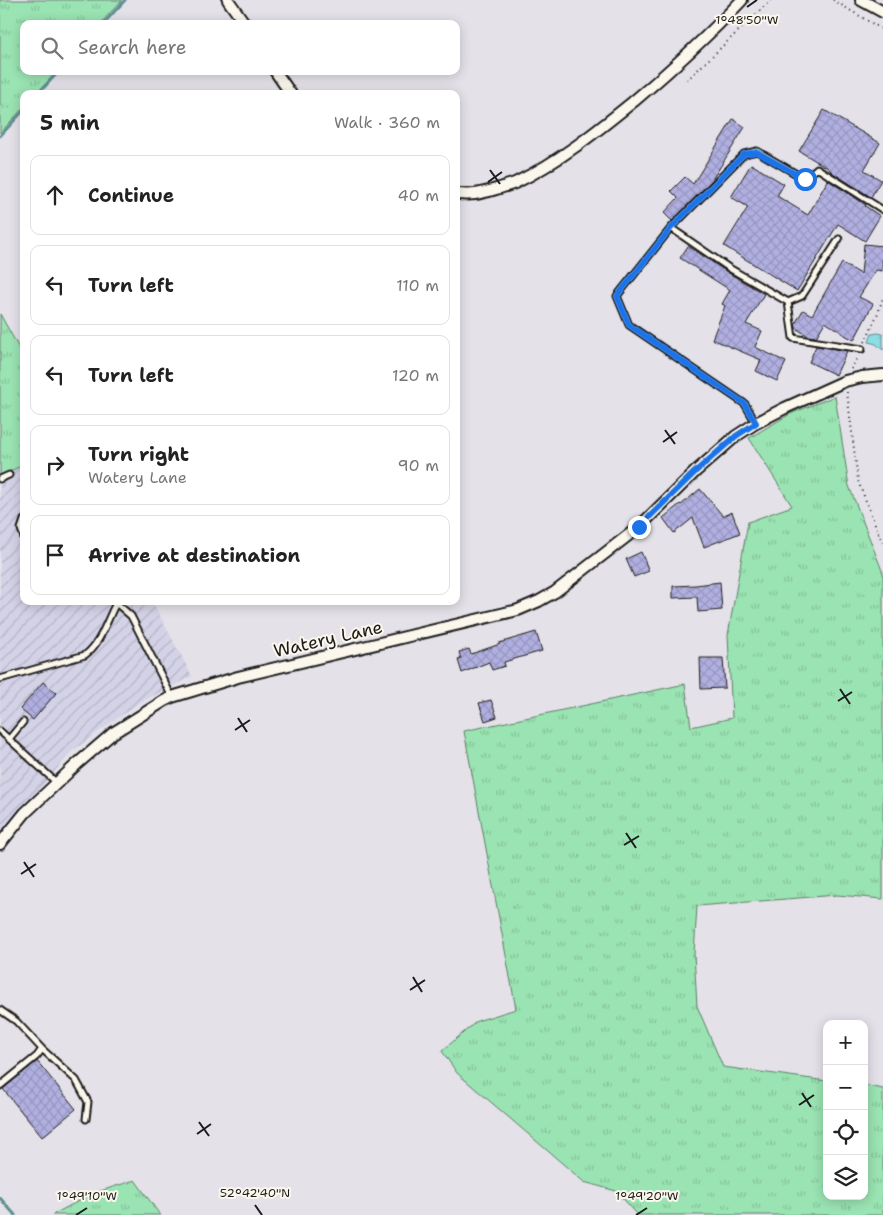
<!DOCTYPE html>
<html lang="en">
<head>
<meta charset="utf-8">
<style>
	body { margin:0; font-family:"Shantell Sans",sans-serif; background:#f6f6f6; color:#222 }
	.controls { position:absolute; right:15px; bottom:15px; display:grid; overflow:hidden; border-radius:10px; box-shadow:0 2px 12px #0003 }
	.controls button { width:45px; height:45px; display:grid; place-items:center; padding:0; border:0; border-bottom:1px solid #e0e0e0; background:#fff; color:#222; font:25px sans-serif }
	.stop { position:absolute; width:15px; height:15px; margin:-11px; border:4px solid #1a73e8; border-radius:50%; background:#fff }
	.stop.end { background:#1a73e8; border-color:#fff; box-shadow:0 1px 5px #0008 }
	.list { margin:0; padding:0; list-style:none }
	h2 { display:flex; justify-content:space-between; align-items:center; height:65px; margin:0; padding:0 20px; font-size:21px }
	h2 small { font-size:16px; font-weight:400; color:#767676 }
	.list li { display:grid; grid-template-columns:32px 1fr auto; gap:15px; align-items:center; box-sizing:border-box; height:80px; margin:0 10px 10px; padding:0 10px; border:1px solid #e0e0e0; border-radius:10px }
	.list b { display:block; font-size:19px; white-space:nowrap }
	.list p { margin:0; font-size:16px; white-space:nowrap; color:#767676 }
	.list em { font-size:16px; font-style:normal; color:#767676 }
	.icon { flex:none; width:28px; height:28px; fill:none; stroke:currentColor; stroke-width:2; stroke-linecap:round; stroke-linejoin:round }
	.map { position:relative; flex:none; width:883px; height:1215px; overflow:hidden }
	.search { position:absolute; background:#fff; box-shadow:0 2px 12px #0003; left:20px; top:20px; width:440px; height:55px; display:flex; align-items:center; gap:12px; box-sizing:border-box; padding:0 18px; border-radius:10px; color:#767676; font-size:19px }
	.panel { position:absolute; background:#fff; box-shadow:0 2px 12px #0003; left:20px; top:90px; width:440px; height:515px; border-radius:10px }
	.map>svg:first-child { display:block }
</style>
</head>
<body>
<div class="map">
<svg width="883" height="1215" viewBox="0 0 883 1215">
	<defs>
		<pattern id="industrial-furrows" width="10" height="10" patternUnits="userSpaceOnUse" patternTransform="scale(1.25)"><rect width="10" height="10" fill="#d4d2e6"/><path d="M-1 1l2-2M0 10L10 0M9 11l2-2" fill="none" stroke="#b5b4c5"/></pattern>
		<pattern id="grass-tufts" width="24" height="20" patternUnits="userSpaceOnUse" patternTransform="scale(1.25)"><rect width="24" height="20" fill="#9ae3b2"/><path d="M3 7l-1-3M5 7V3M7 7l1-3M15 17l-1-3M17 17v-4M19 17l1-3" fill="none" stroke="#84c298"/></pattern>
		<pattern id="water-ripples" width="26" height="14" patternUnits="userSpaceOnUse" patternTransform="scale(1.25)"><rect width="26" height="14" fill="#8cdde4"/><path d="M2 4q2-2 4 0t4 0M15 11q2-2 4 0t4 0" fill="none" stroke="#78bdc3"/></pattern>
		<pattern id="building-cross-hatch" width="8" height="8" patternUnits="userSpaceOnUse" patternTransform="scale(1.25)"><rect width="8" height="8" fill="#b0afe0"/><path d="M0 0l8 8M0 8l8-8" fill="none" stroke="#9796c0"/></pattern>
	</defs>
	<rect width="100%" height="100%" fill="#e4e1e8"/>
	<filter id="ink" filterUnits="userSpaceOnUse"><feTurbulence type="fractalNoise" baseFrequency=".02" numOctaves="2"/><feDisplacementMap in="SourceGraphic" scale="10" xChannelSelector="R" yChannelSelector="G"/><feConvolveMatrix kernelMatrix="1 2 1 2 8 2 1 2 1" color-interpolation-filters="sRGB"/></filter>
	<g filter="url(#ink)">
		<path fill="url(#industrial-furrows)" d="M 24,464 L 24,601 L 152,601 L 192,676 L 137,704 L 72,751 L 0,835 L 0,477 Z"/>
		<path fill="url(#grass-tufts)" stroke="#5b8067" d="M 0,0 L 122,0 L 100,24 L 24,24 L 24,71 L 57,71 L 36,94 L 24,94 L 24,107 L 0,133 Z
			M 0,314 L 24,357 L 24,464 L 0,477 Z
			M 835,396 L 849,486 L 883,573 L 883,899 L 837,895 L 697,906 L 694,954 L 697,1006 L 723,1067 L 827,1081 L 827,1196 L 864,1196 L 864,1085 L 883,1089 L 883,1215 L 638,1215 L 616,1191 L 584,1182 L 457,1073 L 442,1051 L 477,1021 L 516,1009 L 464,731 L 685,684 L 691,727 L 732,718 L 728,635 L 748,522 L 792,506 L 749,438 L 790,414 Z
			M 135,1180 L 160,1215 L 52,1215 L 94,1193 Z"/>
		<path fill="url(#water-ripples)" stroke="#5f9094" d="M 878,333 L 883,334 L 883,350 L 876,344 L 869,342 L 872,334 Z"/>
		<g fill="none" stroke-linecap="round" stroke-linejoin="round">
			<path stroke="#5f9094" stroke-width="3" d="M 103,24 L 125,0
				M 38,94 L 59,71
				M 0,136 L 24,110
				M 0,1198 L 15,1215"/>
		</g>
		<path fill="url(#building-cross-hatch)" stroke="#1c1c1c" d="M 824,110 L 880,143 L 864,170 L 881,180 L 871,197 L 833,173 L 828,168 L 799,151 Z
			M 733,119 L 745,127 L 712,180 L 672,221 L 664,213 L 678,198 L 671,191 L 685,177 L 693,184 Z
			M 751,164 L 784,184 L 777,196 L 808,215 L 828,180 L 866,205 L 865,206 L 880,216 L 865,241 L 838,224 L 797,291 L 724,246 L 748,207 L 731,197 Z
			M 864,244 L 883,246 L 882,271 L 876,270 L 859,297 L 873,304 L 854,340 L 841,333 L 841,332 L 825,322 L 816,337 L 808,336 L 796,328 L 795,324 L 803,310 L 812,315 L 842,263 L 861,274 Z
			M 688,246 L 727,272 L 764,294 L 746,324 L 762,331 L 755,347 L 786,362 L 777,381 L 756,371 L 761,360 L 712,339 L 725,306 L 722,304 L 730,290 L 680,258 Z
			M 816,346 L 847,351 L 836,375 L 809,362 Z
			M 700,489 L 723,516 L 732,512 L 740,533 L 704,547 L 693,518 L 674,533 L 663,518 L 680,504 L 681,505 Z
			M 641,552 L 649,571 L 634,577 L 626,559 Z
			M 720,582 L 722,610 L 698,612 L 697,597 L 673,598 L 673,586 L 696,585 Z
			M 536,632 L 542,651 L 504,662 L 505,666 L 492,670 L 489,662 L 462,673 L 458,660 L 461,659 L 459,652 L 469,649 L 471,654 L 500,644 L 499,643 Z
			M 700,658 L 723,658 L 725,688 L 701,689 Z
			M 43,682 L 56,693 L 33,720 L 20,709 Z
			M 491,700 L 497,717 L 485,721 L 479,703 Z
			M 37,1061 L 76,1109 L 42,1137 L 3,1089 Z"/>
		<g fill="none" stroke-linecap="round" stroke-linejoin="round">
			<defs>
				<path id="lane" d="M 671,228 L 744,154 L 757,151 L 805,179 L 817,168 L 883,210
					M 788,302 L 793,338 L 862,349
					M 756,423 L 745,404 L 629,325 L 617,296 L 671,228 L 729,268 L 788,302 L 802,296 L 839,239
					M 0,479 L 9,475
					M 24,520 L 21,529 L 24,538
					M 115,602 L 131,616 L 172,697
					M 0,679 L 85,655 C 101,643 107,620 116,603
					M 0,731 L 57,783
					M 9,739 L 23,722
					M 0,1010 L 16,1021 L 42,1049 L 37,1056 L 0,1086
					M 42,1049 L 76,1080 L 88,1102 L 86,1119"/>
				<path id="street" d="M 228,0 L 245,24
					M 861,0 L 883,12
					M 275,71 L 291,94
					M 456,194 C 462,194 469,195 475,194 C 484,193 507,186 515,183 C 559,162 597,131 634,101 C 672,69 708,36 742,0
					M 0,844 L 25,813 L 77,764 L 113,733 L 164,701 L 172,697 L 238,677 L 518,610 L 539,601 L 555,592 L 639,527 L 696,471 L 736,436 L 756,423 L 785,408 L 845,381 L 862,377 L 883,375"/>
			</defs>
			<use href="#lane" stroke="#1c1c1c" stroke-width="9"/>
			<use href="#street" stroke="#1c1c1c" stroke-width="14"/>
			<path stroke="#1c1c1c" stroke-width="2" stroke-dasharray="1 4" stroke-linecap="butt" d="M 833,0 L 883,30
				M 687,80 L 771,0
				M 865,342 L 878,313 L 883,298
				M 851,369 L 858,356
				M 847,392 L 858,481 L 883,544"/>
			<use href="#lane" stroke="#fbf7ec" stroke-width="5"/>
			<use href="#street" stroke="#fbf7ec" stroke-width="10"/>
		</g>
	</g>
	<g fill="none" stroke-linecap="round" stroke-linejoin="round" filter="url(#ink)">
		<path stroke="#1a73e8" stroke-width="6" d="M 639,527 L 696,471 L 736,436 L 756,423 L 745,404 L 629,325 L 617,296 L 671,228 L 744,154 L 757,152 L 805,179"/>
	</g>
	<path fill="none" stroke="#1c1c1c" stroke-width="2" d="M 747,7 L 757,0M 490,170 L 500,184M 488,182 L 502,172M 665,430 L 675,444M 663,442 L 677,432M 840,689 L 850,704M 838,701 L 852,692M 238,718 L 247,732M 235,730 L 250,720M 626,833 L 636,848M 624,845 L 639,836M 24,862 L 34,877M 21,874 L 36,864M 413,977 L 422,992M 410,990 L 425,980M 802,1093 L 811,1107M 799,1105 L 814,1095M 199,1122 L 209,1136M 197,1134 L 211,1124M 255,1205 L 262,1215M 76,1215 L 87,1208M 636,1215 L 647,1208"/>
	<g text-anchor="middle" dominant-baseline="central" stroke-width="4" stroke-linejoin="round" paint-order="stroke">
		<g font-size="18" fill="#1c1c1c" stroke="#fbf7ec">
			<text transform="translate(328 639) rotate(-13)">Watery Lane</text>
		</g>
	</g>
	<g font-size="12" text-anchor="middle" fill="#1c1c1c" stroke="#fbf7ec" stroke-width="4" stroke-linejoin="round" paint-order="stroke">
		<text x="747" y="24">1°48'50"W</text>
		<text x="255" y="1197">52°42'40"N</text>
		<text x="87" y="1200">1°49'10"W</text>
		<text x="647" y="1200">1°49'20"W</text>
	</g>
</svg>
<div class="controls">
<button>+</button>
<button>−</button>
<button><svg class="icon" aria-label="locate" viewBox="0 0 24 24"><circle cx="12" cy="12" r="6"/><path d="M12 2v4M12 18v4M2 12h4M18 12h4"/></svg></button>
<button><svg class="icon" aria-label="layers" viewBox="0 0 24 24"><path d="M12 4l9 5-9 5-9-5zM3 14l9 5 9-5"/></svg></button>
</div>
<div class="stop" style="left:805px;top:179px"></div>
<div class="stop end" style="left:639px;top:527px"></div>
<div class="search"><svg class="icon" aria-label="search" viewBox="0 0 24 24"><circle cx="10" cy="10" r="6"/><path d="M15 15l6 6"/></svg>Search here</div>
<section class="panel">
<h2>5 min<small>Walk · 360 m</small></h2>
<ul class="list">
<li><svg class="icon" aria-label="ahead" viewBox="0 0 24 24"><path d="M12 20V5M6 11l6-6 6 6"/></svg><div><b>Continue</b></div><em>40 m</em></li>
<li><svg class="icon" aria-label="left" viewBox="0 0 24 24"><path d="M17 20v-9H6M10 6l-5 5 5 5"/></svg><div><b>Turn left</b></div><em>110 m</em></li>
<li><svg class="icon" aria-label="left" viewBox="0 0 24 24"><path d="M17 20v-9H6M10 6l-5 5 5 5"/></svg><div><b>Turn left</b></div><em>120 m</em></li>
<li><svg class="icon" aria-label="right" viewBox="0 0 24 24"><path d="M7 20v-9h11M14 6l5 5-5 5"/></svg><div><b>Turn right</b><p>Watery Lane</p></div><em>90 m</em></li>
<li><svg class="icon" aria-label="arrive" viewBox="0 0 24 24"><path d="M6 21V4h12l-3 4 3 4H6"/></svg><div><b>Arrive at destination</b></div></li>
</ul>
</section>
</div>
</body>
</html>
